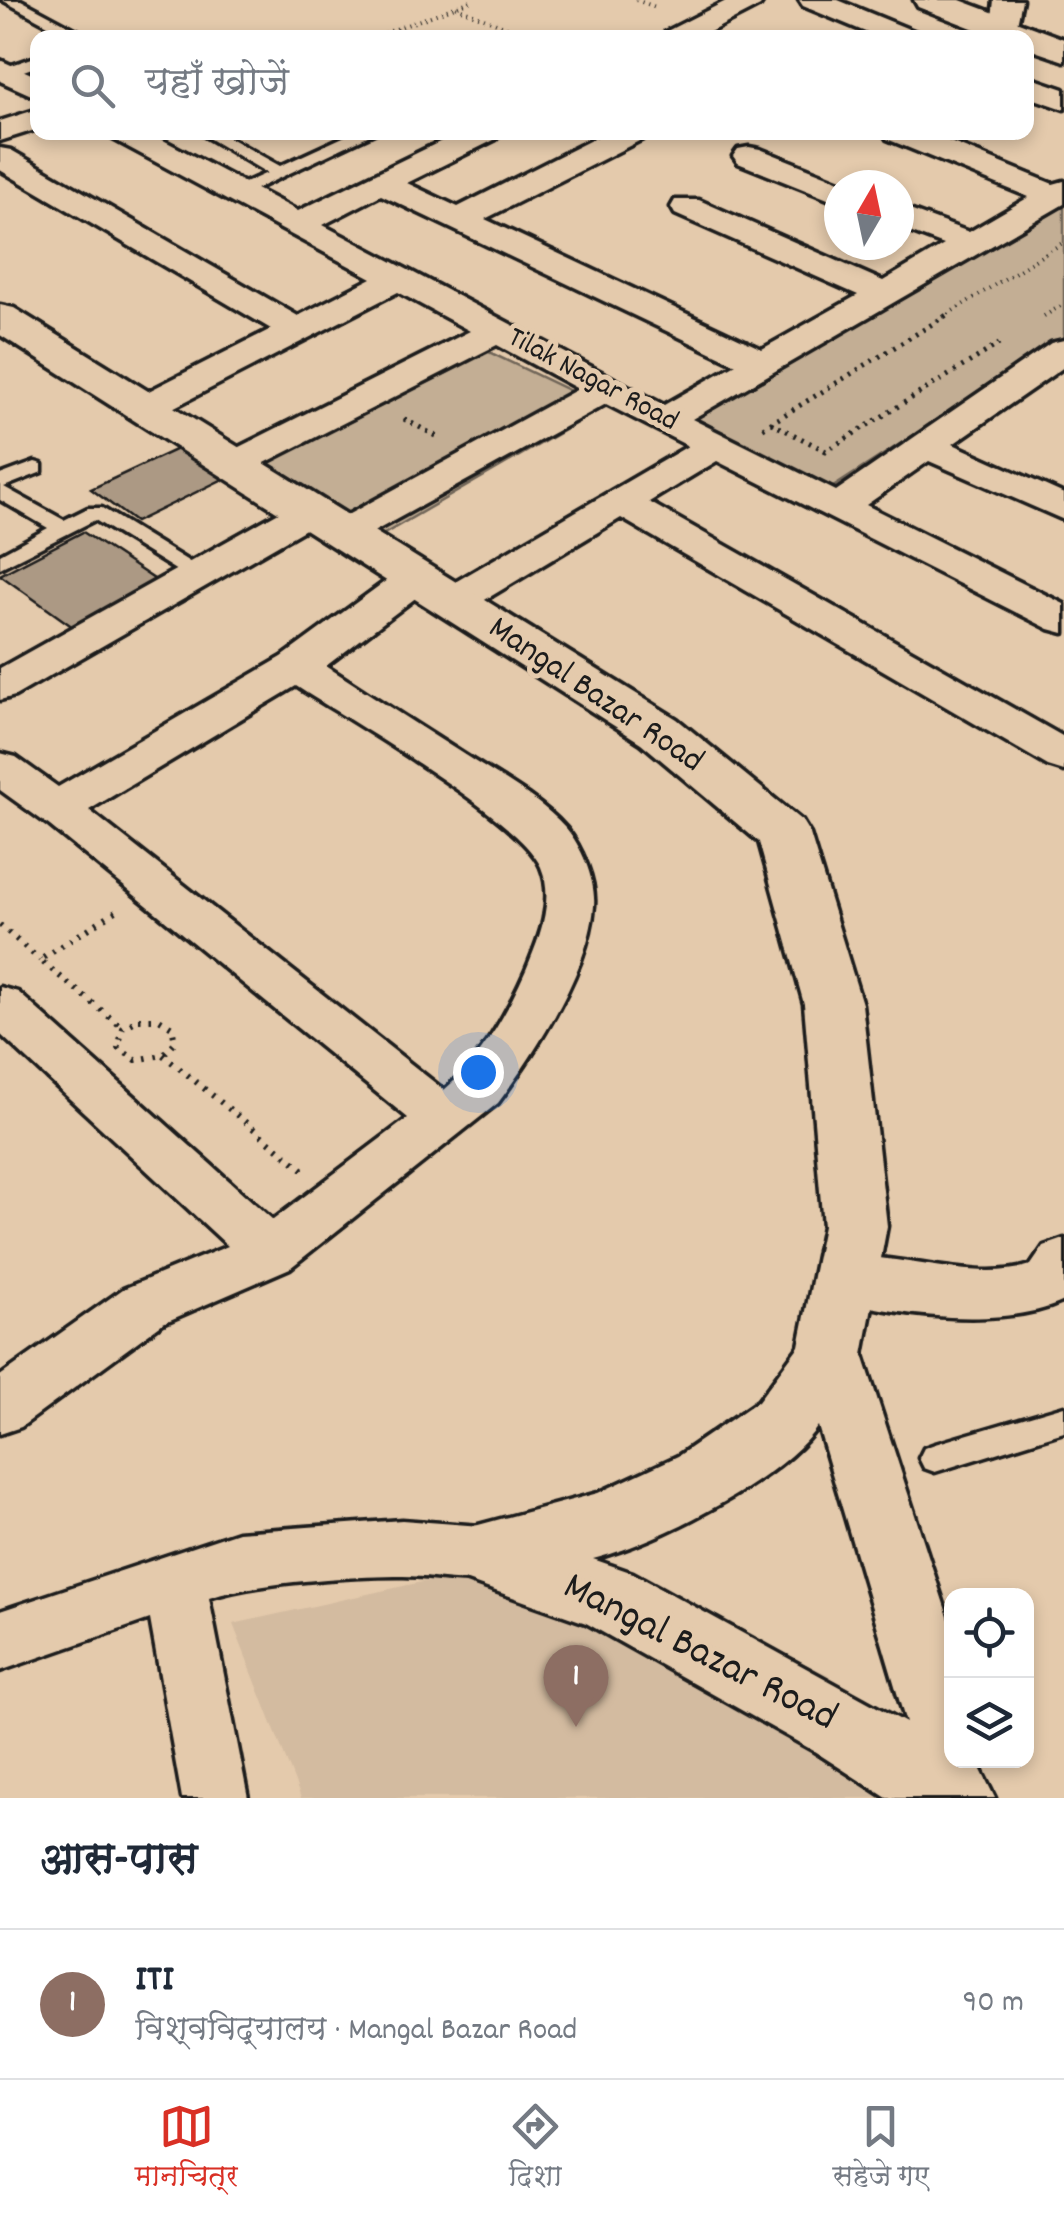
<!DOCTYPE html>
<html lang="hi">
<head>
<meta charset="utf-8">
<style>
	body { margin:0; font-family:Dekko,"Playpen Sans Deva",sans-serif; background:#f2f2f3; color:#1f2937 }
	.controls { position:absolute; right:30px; bottom:30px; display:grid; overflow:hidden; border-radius:20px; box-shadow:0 5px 15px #0003 }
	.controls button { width:90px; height:90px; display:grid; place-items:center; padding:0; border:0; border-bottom:2px solid #e0e1e3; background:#fff; color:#1f2937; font:50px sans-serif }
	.compass { position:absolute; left:824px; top:170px; width:90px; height:90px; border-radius:50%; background:#fff; box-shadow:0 5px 15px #0003; rotate:9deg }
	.you { position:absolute; left:478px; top:1072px; width:35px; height:35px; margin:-25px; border:8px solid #fff; border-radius:50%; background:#1a73e8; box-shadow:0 0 0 15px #1a73e833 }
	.badge { display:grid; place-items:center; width:65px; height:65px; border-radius:50%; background:#d93025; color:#fff; font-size:32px; font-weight:700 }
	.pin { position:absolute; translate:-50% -82px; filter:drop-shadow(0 2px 5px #0008) }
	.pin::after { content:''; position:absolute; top:52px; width:35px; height:30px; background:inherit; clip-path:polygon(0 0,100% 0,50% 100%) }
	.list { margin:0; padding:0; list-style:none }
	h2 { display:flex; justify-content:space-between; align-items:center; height:130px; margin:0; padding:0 40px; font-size:42px }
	h2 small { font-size:32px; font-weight:400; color:#747a83 }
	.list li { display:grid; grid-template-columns:65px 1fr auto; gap:30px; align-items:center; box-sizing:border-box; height:150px; padding:0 40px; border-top:2px solid #e0e1e3 }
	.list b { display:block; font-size:38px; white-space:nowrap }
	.list p { margin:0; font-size:32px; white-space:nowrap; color:#747a83 }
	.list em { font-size:32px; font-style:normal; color:#747a83 }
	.icon { flex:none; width:55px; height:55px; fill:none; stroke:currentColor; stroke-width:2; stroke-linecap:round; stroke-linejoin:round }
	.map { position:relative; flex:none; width:1064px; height:1798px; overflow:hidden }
	.search { position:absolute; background:#fff; box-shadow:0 5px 15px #0003; left:30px; right:30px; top:30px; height:110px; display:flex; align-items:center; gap:25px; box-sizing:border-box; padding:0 35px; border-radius:20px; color:#747a83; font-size:38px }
	.sheet { height:280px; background:#fff }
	nav { display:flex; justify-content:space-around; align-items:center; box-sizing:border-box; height:140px; border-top:2px solid #e0e1e3; background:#fff; font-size:28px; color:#747a83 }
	nav a { display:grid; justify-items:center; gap:5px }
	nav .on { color:#d93025 }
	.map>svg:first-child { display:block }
</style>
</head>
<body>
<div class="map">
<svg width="1064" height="1798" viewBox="0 0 1064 1798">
	<rect width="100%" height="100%" fill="#e4caac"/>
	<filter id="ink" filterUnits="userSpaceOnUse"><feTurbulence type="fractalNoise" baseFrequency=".01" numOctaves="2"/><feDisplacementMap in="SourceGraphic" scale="20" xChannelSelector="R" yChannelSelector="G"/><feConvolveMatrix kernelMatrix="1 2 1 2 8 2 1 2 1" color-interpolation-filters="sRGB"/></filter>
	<g filter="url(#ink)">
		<path fill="#d3bba0" d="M 471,1571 L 702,1615 L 827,1674 L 929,1780 L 941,1798 L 301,1798 L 233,1624 Z"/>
		<path fill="#c3ae94" stroke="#706558" stroke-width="2.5" d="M 1064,205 L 1064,338 L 830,489 L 694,417 Z
			M 489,352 L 604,407 L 377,538 L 264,465 Z"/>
		<path fill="#ac9984" stroke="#1c1c1c" stroke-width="2.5" d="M 179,448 L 223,479 L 135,522 L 91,489 Z
			M 83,532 L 157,581 L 73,627 L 0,575 Z"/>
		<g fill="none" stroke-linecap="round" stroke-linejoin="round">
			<defs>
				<path id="service" d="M 2,0 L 21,0 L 92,38 L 72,38 Z
					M 38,56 L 38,66 L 6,77 L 0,75 L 0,69 Z
					M 198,132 L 219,132 L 280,166 L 354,132 L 376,132 L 237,198 L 231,197 L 231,189 L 267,173 Z
					M 35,462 L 42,464 L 42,472 L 4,487 L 64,520 L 88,508 L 102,508 L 209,574 L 198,580 L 190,579 L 95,520 L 0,568 L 0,554 L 48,528 L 0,500 L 0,475 Z
					M 1064,1406 L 1064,1432 L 935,1472 L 924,1468 L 919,1458 L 924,1448 L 935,1444 Z"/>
				<path id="minor" d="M 728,0 L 764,0 L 760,6 L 698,38 L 661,38 L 665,32 Z
					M 799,0 L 838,0 L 916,32 L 920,38 L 880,38 L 803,6 Z
					M 994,0 L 1022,0 L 1015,34 L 995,34 L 991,28 Z
					M 0,60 L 38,77 L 38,98 L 0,81 Z
					M 1026,76 L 1064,89 L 1064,109 L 1026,96 Z
					M 38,109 L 38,129 L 0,141 L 0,121 Z
					M 109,132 L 148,132 L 298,211 L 460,132 L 500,132 L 496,139 L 407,183 L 458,207 L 607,132 L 647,132 L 643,139 L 485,219 L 762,349 L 858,295 L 675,214 L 671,207 L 675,200 L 699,200 L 883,281 L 944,245 L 899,228 L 899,206 L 969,232 L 1029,197 L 887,139 L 883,132 L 926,132 L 1053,184 L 1064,181 L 1064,204 L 692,419 L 836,491 L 1051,343 L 1064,340 L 1064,367 L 953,444 L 1064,494 L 1064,520 L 929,461 L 866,505 L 1064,604 L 1064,633 L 1049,629 L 717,461 L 649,502 L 1064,737 L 1064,771 L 1048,766 L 621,518 L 468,610 L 453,614 L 438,610 L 432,601 L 438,592 L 688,446 L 606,404 L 357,541 L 343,545 L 329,541 L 323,533 L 329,525 L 578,389 L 497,345 L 247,472 L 234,475 L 221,472 L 215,464 L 221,456 L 470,331 L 398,292 L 157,416 L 144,419 L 131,416 L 126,408 L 131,400 L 271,329 L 0,170 L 0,148 L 11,150 L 298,316 L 372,278 L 113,139 ZM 381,195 L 736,364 L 664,405 L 323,225 Z
					M 749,147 L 760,149 L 850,185 L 839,185 L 839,202 L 828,199 L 738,163 L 733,156 L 738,149 Z
					M 309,499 L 323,503 L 329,511 L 323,519 L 15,696 L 0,700 L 0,668 L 295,503 Z
					M 416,566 L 430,569 L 436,578 L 430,587 L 326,666 C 375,698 424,729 474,761 C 505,780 541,800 566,828 C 582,847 596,881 594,906 C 589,971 536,1051 498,1103 L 290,1268 L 163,1323 L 21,1427 L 0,1434 L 0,1376 L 123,1289 L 228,1246 L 0,1034 L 0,987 L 18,992 L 273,1220 L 408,1118 L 50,826 L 0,790 L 0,753 L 16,757 L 58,787 L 282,657 L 402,569 ZM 296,686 C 348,720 520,818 541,867 C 555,901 539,939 526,970 C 506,1015 482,1058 444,1090 L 89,810 Z
					M 1064,1239 L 1064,1301 C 1003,1330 886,1316 823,1294 L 815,1278 L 823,1262 C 879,1243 967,1286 1031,1265 L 1044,1246 Z
					M 402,1520 L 481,1526 L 503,1534 L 512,1554 L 503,1574 C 469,1587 438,1576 403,1576 C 351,1576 257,1582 209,1598 L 248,1798 L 182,1798 L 150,1619 L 0,1671 L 0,1611 L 238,1532 Z"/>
				<path id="tertiary" d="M 914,0 L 960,0 L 1064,39 L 1064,61 L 1026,48 L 1026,38 L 998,38 L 918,7 Z
					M 0,305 L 14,308 L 677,719 L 802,821 L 810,834 L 862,1004 L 887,1226 L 863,1355 L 952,1629 L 952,1760 L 985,1760 L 981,1770 L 995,1798 L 887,1798 L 814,1751 L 586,1623 L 456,1577 L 445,1554 L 456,1531 L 598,1493 L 678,1456 L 758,1401 L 799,1346 L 823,1226 L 804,1004 L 759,842 L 641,743 L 0,335 ZM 818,1426 L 906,1723 L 633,1573 L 593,1559 C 657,1543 781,1480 818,1426 Z"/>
			</defs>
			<use href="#service" stroke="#1c1c1c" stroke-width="7"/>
			<use href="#minor" stroke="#1c1c1c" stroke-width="7"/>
			<use href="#tertiary" stroke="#1c1c1c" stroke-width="7"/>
			<path stroke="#1c1c1c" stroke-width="4" stroke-dasharray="1 5" stroke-linecap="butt" d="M 636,0 L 658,8
				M 456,7 L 534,38
				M 385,33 L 474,0
				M 1044,316 L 1064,304
				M 943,317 L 1064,242"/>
			<path stroke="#1c1c1c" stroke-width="5" stroke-dasharray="2.5 6" stroke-linecap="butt" d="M 404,419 L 438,437
				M 771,423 L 826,451 L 999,344
				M 763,428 L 947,315"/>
			<path stroke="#1c1c1c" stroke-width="6" stroke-dasharray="2.5 8" stroke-linecap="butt" d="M 116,911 L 40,960 L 123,1028
				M 0,925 L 40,960
				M 139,1019 L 159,1019 L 172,1027 L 175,1042 L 163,1055 L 136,1060 L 118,1048 L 123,1028 Z
				M 163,1055 L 304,1170"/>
			<use href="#service" fill="#e4caac" fill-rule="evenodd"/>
			<use href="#minor" fill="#e4caac" fill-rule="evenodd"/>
			<use href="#tertiary" fill="#e4caac" fill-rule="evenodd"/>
		</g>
	</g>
	<g text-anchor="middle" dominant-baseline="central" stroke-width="10" stroke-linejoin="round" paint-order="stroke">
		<g font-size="30" fill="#1c1c1c" stroke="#e4caac">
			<text transform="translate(592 381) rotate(28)">Tilak Nagar Road</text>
		</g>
		<g font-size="35" fill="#1c1c1c" stroke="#e4caac">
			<text transform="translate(595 696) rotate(34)">Mangal Bazar Road</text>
		</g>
		<g font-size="42" fill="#1c1c1c" stroke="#e4caac">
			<text transform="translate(699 1654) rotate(27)">Mangal Bazar Road</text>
		</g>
	</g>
</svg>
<div class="controls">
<button><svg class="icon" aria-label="locate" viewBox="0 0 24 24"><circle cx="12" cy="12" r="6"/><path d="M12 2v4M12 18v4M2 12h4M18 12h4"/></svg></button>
<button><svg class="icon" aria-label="layers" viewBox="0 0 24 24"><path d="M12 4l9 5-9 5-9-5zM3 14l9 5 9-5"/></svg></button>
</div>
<svg class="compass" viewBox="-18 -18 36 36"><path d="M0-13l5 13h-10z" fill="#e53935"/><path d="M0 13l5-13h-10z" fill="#747a83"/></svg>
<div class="you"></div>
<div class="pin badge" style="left:576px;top:1727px;background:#8d6e63">1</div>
<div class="search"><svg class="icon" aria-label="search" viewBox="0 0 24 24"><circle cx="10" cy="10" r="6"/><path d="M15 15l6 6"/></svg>यहाँ खोजें</div>
</div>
<section class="sheet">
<h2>आस-पास<small></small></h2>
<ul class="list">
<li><span class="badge" style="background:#8d6e63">1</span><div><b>ITI</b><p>विश्वविद्यालय · Mangal Bazar Road</p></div><em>90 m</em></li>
</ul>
</section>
<nav>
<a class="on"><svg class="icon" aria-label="map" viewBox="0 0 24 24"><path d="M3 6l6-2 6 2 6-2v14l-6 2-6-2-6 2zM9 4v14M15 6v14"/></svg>मानचित्र</a>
<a><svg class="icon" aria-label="directions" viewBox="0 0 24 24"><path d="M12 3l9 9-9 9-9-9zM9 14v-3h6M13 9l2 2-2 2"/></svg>दिशा</a>
<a><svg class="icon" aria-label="saved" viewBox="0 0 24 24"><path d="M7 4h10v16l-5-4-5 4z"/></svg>सहेजे गए</a>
</nav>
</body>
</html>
